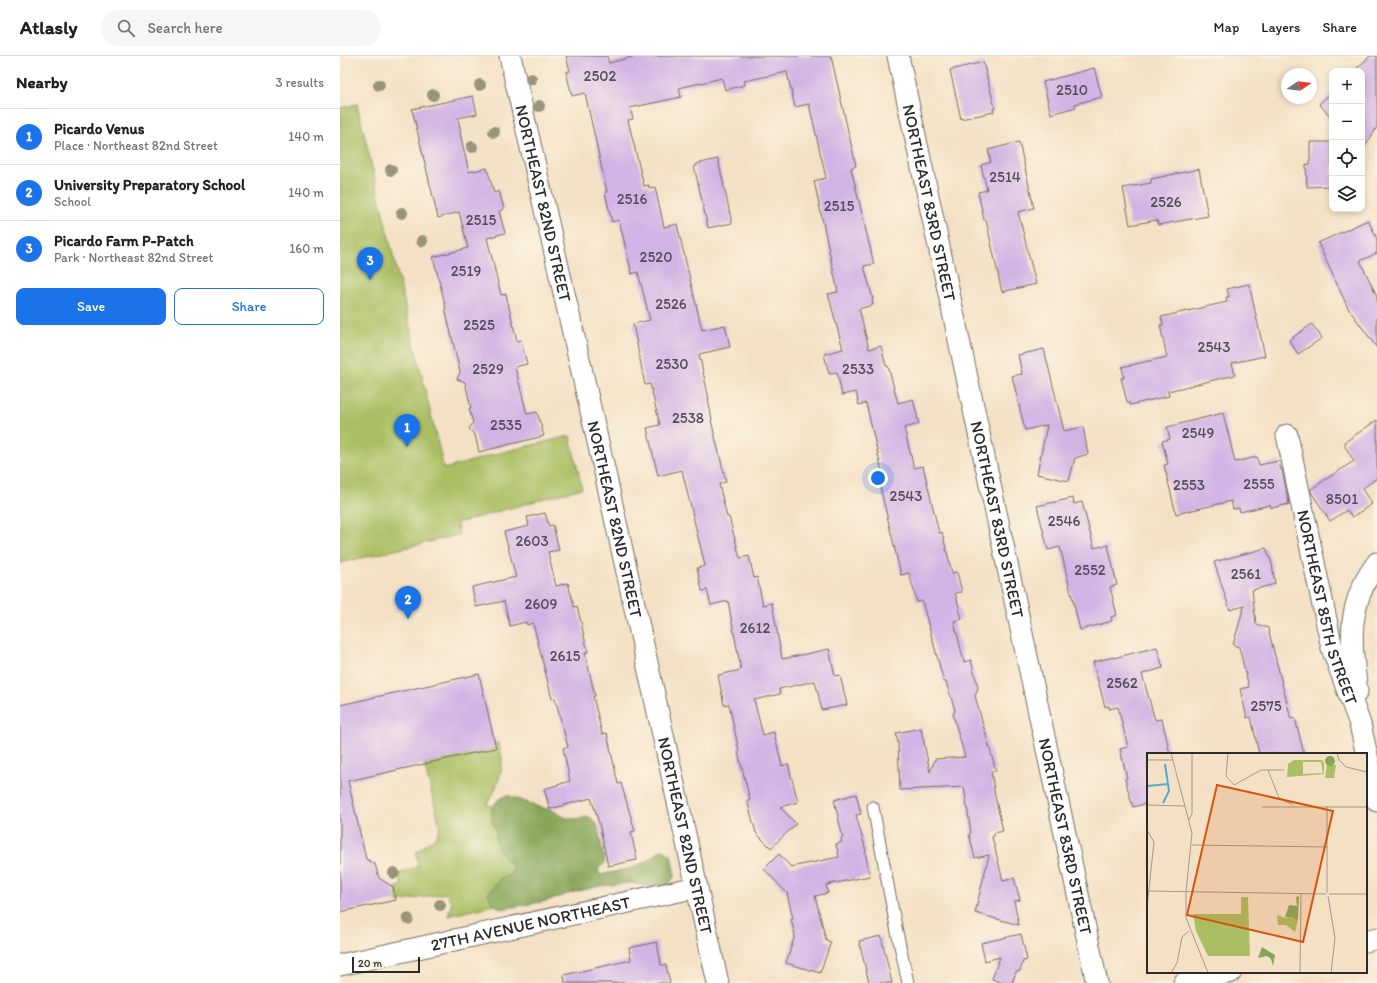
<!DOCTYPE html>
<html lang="en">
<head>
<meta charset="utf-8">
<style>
	body { margin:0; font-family:Itim,sans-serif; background:#f6f6f6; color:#202124 }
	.controls { position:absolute; right:12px; top:12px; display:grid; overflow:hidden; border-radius:8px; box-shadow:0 2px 6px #0003 }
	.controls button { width:36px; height:36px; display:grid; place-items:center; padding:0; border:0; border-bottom:1px solid #e0e0e0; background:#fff; color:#202124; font:20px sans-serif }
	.compass { position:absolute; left:941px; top:12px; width:36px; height:36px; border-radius:50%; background:#fff; box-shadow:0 2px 6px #0003; rotate:77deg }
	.scale { position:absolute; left:12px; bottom:10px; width:68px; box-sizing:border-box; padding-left:4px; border:2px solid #2b2b2b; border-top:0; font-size:11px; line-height:14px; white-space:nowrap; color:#2b2b2b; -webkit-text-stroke:3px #fcf5e5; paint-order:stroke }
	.you { position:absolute; left:538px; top:422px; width:14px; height:14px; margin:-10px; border:3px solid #fff; border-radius:50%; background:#1a73e8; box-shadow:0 0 0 6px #1a73e833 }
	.badge { display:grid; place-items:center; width:26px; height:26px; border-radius:50%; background:#1a73e8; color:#fff; font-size:13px; font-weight:700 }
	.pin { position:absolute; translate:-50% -33px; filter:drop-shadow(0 1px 2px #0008) }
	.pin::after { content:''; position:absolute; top:21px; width:14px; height:12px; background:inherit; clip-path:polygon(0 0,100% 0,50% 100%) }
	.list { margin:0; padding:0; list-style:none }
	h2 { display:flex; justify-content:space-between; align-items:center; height:52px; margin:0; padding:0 16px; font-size:17px }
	h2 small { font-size:13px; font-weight:400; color:#757577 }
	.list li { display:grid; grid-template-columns:26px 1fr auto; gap:12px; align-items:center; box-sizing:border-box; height:56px; padding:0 16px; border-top:1px solid #e0e0e0 }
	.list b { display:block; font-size:15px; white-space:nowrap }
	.list p { margin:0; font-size:13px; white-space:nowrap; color:#757577 }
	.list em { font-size:13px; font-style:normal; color:#757577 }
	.actions { display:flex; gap:8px; padding:12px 16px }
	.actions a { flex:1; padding:9px 0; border:1px solid #1a73e8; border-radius:8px; text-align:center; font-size:14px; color:#1a73e8 }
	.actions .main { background:#1a73e8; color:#fff }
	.icon { flex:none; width:22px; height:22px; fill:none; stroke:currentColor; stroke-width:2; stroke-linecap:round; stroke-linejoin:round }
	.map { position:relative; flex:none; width:1037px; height:927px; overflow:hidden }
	header { display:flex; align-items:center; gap:24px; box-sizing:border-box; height:56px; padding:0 20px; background:#fff; border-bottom:1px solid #e0e0e0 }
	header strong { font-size:19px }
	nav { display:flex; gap:22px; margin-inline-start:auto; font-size:14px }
	.search { width:280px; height:36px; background:#f6f6f6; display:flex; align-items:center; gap:10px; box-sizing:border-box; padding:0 14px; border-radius:22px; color:#757577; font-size:15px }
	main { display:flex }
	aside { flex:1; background:#fff }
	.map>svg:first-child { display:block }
</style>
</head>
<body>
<header>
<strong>Atlasly</strong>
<div class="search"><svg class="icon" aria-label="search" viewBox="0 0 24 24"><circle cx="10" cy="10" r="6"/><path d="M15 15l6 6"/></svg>Search here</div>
<nav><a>Map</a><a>Layers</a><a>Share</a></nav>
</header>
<main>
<aside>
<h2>Nearby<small>3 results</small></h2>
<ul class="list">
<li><span class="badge">1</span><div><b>Picardo Venus</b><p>Place · Northeast 82nd Street</p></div><em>140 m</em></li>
<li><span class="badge">2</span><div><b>University Preparatory School</b><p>School</p></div><em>140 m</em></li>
<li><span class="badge">3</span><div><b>Picardo Farm P-Patch</b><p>Park · Northeast 82nd Street</p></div><em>160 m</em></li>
</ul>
<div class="actions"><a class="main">Save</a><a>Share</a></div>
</aside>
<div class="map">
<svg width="1037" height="927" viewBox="0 0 1037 927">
	<rect width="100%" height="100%" fill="#fcf5e5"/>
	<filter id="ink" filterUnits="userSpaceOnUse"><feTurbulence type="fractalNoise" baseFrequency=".025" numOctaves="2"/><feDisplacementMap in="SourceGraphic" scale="8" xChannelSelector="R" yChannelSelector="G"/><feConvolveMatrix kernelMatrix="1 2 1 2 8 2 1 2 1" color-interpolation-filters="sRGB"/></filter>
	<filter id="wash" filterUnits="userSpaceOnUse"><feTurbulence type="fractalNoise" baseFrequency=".012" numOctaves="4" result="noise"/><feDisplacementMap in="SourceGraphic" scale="16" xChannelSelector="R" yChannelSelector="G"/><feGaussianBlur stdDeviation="0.9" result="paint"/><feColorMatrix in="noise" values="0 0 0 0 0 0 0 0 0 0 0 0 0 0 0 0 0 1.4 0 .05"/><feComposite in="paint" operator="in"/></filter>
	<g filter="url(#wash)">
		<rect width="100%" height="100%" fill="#f4e1c5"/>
		<path fill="#aabf63" stroke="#6a7547" d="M 17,48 L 104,413 L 163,396 L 230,380 L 242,432 L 117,467 L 119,479 L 0,507 L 0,52 Z
			M 158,687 C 160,693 162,699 162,705 C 163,717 154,738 147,748 L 152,751 L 152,764 L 156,775 L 157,791 L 173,809 L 171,819 L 152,847 L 155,849 L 108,860 L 112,846 L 106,837 L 58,846 L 56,831 L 62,830 L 58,818 L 78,810 L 76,796 L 97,780 L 100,770 L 84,708 Z"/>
		<path fill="#87a659" stroke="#596842" d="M 167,739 L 202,752 L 210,753 L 224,761 L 233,763 L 250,761 L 257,768 L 265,807 L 258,813 L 260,819 L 292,812 L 309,804 L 322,793 L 331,799 L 335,820 L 328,829 L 308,831 L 291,827 L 261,830 L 234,836 L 206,845 L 161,853 L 152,847 L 148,838 L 160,822 L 171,819 L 173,809 L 167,805 L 157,791 L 156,775 L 152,764 L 152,751 L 159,743 Z"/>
		<g id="blocks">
			<path fill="#d1b4e5" d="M 226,0 L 267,0 L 269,7 L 296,0 L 491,0 L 516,110 L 511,112 L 534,208 L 524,210 L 533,243 L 532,243 L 533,249 L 519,253 L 520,256 L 529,293 L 541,290 L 546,310 L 548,310 L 558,347 L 573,343 L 579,368 L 564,372 L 574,412 L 583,410 L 599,477 L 602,476 L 612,517 L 617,516 L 622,536 L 615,537 L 622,563 L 614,565 L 624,606 L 631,604 L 638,632 L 635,640 L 656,715 L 651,715 L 655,740 L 663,775 L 654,777 L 654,780 L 652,781 L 663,825 L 674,822 L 680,844 L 674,845 L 679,869 L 635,857 L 649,799 L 635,802 L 629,778 L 631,777 L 624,731 L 560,734 L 558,687 L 556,677 L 581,672 L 590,716 L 595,703 L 625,701 L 613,659 L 615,654 L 606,626 L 604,626 L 582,545 L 577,546 L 569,517 L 561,519 L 538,422 L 543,420 L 526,347 L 519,349 L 516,336 L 502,339 L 497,316 L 489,318 L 484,298 L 503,293 L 488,238 L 498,236 L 474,125 L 486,122 L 469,48 L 455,51 L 447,16 L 404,25 L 405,29 L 385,34 L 382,22 L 339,32 L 341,41 L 290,52 L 293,63 L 288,64 L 304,130 L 309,129 L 309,132 L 315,131 L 324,171 L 337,168 L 362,274 L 385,269 L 390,291 L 359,298 L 369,343 L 368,343 L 372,364 L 371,364 L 386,426 L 379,428 L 387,461 L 389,461 L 400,502 L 409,500 L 414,522 L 417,521 L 423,549 L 432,547 L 442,603 L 489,593 L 495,620 L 500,619 L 507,649 L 482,654 L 475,625 L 439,633 L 440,638 L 414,644 L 423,679 L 434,676 L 442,710 L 448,708 L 458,746 L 440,751 L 456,768 L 431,792 L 416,777 L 407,744 L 410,744 L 398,696 L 399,695 L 389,648 L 384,649 L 378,619 L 401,614 L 388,545 L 371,549 L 367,534 L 362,535 L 357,512 L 365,510 L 342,414 L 318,420 L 307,372 L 320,369 L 310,328 L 305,329 L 293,268 L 310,264 L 298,216 L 292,218 L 279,164 L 272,166 L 271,162 L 265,136 L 267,136 L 245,37 L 232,40 L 226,16 L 230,15 Z
				M 1030,0 L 1037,0 L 1037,71 L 1023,94 L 1023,109 L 1022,109 L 1022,15 L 1014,15 Z
				M 643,6 L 655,52 L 653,53 L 654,56 L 621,63 L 610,14 Z
				M 754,12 L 762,41 L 735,48 L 736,51 L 711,58 L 703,26 Z
				M 992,36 L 992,62 L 979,48 Z
				M 133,40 L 137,58 L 118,62 L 121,77 L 120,77 L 129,116 L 147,112 L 154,137 L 159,135 L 164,153 L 159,155 L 165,177 L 147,182 L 161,239 L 166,238 L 177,285 L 181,284 L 187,308 L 175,311 L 187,358 L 197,356 L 204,380 L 139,396 L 135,379 L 129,373 L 133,367 L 129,352 L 131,352 L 125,326 L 117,323 L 120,316 L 105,252 L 106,252 L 93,201 L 128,192 L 119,156 L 98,162 L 72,53 Z
				M 679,86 L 694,152 L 678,156 L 696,228 L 662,236 L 646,164 L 644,164 L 638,136 L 647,134 L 641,109 L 651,106 L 648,94 Z
				M 970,86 L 992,86 L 992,130 L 967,131 L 966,108 L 970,109 Z
				M 378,103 L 392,167 L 368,172 L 354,110 L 357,110 L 356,108 Z
				M 859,113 L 868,160 L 818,169 L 817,164 L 790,169 L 783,132 L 811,127 L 811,123 Z
				M 1028,164 L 1037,183 L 1037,197 L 1020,205 L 1037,240 L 1037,292 L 1008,252 L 978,187 Z
				M 909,228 L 925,300 L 892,307 L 895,319 L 828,335 L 829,340 L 790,349 L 789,346 L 787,346 L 781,322 L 784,322 L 782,311 L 827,301 L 820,269 L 823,269 L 821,261 L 887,246 L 886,241 L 889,241 L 887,233 Z
				M 972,268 L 982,282 L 958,298 L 949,284 Z
				M 704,293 L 724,375 L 743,371 L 748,398 L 735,402 L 729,425 L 697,418 L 707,369 L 685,374 L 672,320 L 682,318 L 678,299 Z
				M 883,357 L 895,406 L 917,401 L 919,409 L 939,405 L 941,414 L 942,413 L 949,448 L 931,452 L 930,449 L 900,456 L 899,452 L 893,453 L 891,445 L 836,458 L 824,409 L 828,408 L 822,385 L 830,383 L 827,371 Z
				M 1037,364 L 1037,422 L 1022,433 L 1032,448 L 1012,461 L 1007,454 L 990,465 L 971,436 L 971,433 L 1014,405 L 1004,389 L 1006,388 L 1005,386 Z
				M 733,442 L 734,448 L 742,446 L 754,492 L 768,489 L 777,529 L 770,531 L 777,559 L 771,561 L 772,565 L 740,574 L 720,491 L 708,494 L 697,450 Z
				M 205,457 L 209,470 L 213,469 L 219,494 L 208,496 L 216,530 L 228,527 L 234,551 L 237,550 L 248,596 L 245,597 L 255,640 L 253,640 L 262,678 L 267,677 L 278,728 L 281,727 L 295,775 L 291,776 L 297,804 L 268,810 L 259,767 L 251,742 L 210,753 L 204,733 L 230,725 L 223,692 L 228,691 L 215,642 L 212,643 L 193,567 L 187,569 L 186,566 L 170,570 L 164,545 L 136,551 L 132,531 L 176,521 L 164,476 L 189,470 L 187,461 Z
				M 926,492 L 932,508 L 935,528 L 912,534 L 916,568 L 928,572 L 951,663 L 955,662 L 964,698 L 919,698 L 911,661 L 907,662 L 900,633 L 909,631 L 899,591 L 893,589 L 904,550 L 890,554 L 874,506 Z
				M 817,591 L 823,612 L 802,618 L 815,664 L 822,663 L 830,698 L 808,698 L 808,747 L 793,751 L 785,723 L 787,722 L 780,693 L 788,691 L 778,651 L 769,653 L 769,650 L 765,651 L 753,606 L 774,601 L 774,602 Z
				M 139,618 L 156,692 L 8,725 L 26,803 L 35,808 L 39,822 L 53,831 L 56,844 L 0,856 L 0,649 Z
				M 516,738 L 521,758 L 516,759 L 526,795 L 525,796 L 530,820 L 486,829 L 488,837 L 475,840 L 486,884 L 491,886 L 480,917 L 446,907 L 455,879 L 451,863 L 453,863 L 447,837 L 424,813 L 439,798 L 451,811 L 499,801 L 496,788 L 502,786 L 501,782 L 503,782 L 494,744 Z
				M 681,878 L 687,904 L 683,905 L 680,915 L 676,916 L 672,927 L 664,927 L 652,923 L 660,901 L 645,905 L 641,887 Z
				M 541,880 L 552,927 L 529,927 L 519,885 Z
				M 317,886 L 321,909 L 326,909 L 330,927 L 225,927 L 224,919 L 291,904 L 289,892 Z"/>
		</g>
	</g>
	<g filter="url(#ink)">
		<use href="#blocks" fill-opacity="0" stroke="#716b61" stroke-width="1"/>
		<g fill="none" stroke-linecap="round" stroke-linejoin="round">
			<defs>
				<path id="service" d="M 533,751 L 556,871 L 568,927"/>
				<g id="minor">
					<path id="s1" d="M 170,0 L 265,417 L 378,927"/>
					<path id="s2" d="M 558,0 L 757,927"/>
					<path id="s3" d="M 947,379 L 992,592 L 1020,668 L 1037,745"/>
					<path d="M 1017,636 C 1011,586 1005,550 1037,507"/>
					<path d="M 1026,885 L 1037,882"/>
					<path id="s4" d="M 0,909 L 357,831"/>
					<path d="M 844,927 L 891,916"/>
				</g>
			</defs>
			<use href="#service" stroke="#716b61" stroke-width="13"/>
			<use href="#minor" stroke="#716b61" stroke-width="23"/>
			<use href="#service" stroke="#fff" stroke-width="11"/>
			<use href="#minor" stroke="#fff" stroke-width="21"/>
		</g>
		<g fill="#9a957a">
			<circle cx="191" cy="23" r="6"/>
			<circle cx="39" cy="29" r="6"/>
			<circle cx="140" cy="29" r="6"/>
			<circle cx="93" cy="39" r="6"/>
			<circle cx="199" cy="50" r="6"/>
			<circle cx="154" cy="76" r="6"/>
			<circle cx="132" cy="91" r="6"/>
			<circle cx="51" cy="114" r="6"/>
			<circle cx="62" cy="157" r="6"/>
			<circle cx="82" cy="185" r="6"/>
			<circle cx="54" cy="817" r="6"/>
			<circle cx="100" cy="849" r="6"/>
			<circle cx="68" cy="863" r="6"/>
		</g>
	</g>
	<g text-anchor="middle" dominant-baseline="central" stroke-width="3.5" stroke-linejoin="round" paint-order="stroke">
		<g font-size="15" fill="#544d5a">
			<text x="260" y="20">2502</text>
			<text x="732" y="34">2510</text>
			<text x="665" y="121">2514</text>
			<text x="292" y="143">2516</text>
			<text x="826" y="146">2526</text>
			<text x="499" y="150">2515</text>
			<text x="141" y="164">2515</text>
			<text x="316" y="201">2520</text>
			<text x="126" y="215">2519</text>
			<text x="331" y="248">2526</text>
			<text x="139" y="269">2525</text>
			<text x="874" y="291">2543</text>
			<text x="332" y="308">2530</text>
			<text x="148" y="313">2529</text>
			<text x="518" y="313">2533</text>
			<text x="348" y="362">2538</text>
			<text x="166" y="369">2535</text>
			<text x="858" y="377">2549</text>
			<text x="919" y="428">2555</text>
			<text x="849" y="429">2553</text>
			<text x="566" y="440">2543</text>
			<text x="1002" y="443">8501</text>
			<text x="724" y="465">2546</text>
			<text x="192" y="485">2603</text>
			<text x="750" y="514">2552</text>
			<text x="906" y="518">2561</text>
			<text x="201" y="548">2609</text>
			<text x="415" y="572">2612</text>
			<text x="225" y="600">2615</text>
			<text x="782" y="627">2562</text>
			<text x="926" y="650">2575</text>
		</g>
		<g font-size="17" fill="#2b2b2b" stroke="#fcf5e5">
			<text stroke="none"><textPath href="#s1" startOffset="151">NORTHEAST 82ND STREET</textPath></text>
			<text stroke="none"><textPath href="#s2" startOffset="150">NORTHEAST 83RD STREET</textPath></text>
			<text stroke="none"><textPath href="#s1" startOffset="475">NORTHEAST 82ND STREET</textPath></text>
			<text stroke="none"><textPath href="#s2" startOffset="474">NORTHEAST 83RD STREET</textPath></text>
			<text stroke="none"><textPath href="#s3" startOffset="177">NORTHEAST 85TH STREET</textPath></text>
			<text stroke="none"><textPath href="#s1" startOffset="799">NORTHEAST 82ND STREET</textPath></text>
			<text stroke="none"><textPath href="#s2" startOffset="798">NORTHEAST 83RD STREET</textPath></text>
			<text stroke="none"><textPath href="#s4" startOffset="195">27TH AVENUE NORTHEAST</textPath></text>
		</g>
	</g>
	<g transform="translate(807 697)">
		<rect width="220" height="220" fill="#f4e1c5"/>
		<path d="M 147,7 L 175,7 L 177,10 L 177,21 L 140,24 L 141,11 ZM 156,9 L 174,9 L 176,20 L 156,21 ZM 180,11 L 189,12 L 187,25 L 178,25 ZM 94,144 L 101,144 L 103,203 L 61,203 L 49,178 L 46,161 L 94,161 ZM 130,162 L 138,165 L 146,163 L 151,167 L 148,179 L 139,172 L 131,172 Z" fill="#aabf63" fill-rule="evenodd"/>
		<path d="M178 8a5 5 0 1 1 10 0a5 5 0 1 1-10 0ZM 152,143 L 151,166 L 149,167 L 146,164 L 138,164 L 142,152 L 150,153 L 149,144 ZM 115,194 L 128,202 L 126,213 L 124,206 L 120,203 L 111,205 Z" fill="#87a659"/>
		<path fill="none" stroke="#53a9d0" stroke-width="2" d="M 0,33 L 21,31M 16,50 L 22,38 L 18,11"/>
		<path fill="none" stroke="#a49887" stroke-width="1" d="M 24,0 L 45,80 L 39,139 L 39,165 L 61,220M 81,0 L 79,23 L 87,32 L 114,17 L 137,17M 190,0 L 192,7 L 199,14 L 220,19M 0,7 L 26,7M 121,17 L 132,45 L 146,52M 0,52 L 38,53M 115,54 L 220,54M 42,67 L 45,61 L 45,0M 0,77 L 7,89 L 0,154M 45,92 L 181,94M 0,138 L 179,141M 180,140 L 180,53M 182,141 L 220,141M 181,143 L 188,185 L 184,220M 24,220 L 30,210 L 35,184 L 42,178M 153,220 L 154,141"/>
		<path fill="#d5540f" fill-opacity="0.15" stroke="#d5540f" stroke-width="2" d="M 70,32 L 186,58 L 156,189 L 40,162 Z"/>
		<rect width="220" height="220" fill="none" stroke="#2b2b2b" stroke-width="2"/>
	</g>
</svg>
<div class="controls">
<button>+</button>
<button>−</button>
<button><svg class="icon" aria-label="locate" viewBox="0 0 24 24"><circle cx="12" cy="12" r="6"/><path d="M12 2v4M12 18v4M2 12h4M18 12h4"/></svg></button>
<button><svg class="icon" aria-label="layers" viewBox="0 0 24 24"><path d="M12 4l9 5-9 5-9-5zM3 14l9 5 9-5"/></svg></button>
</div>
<svg class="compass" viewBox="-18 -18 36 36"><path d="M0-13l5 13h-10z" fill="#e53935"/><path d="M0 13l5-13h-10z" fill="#757577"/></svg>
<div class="scale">20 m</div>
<div class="you"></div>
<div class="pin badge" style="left:67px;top:391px">1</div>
<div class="pin badge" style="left:68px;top:563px">2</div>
<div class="pin badge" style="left:30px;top:224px">3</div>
</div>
</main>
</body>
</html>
